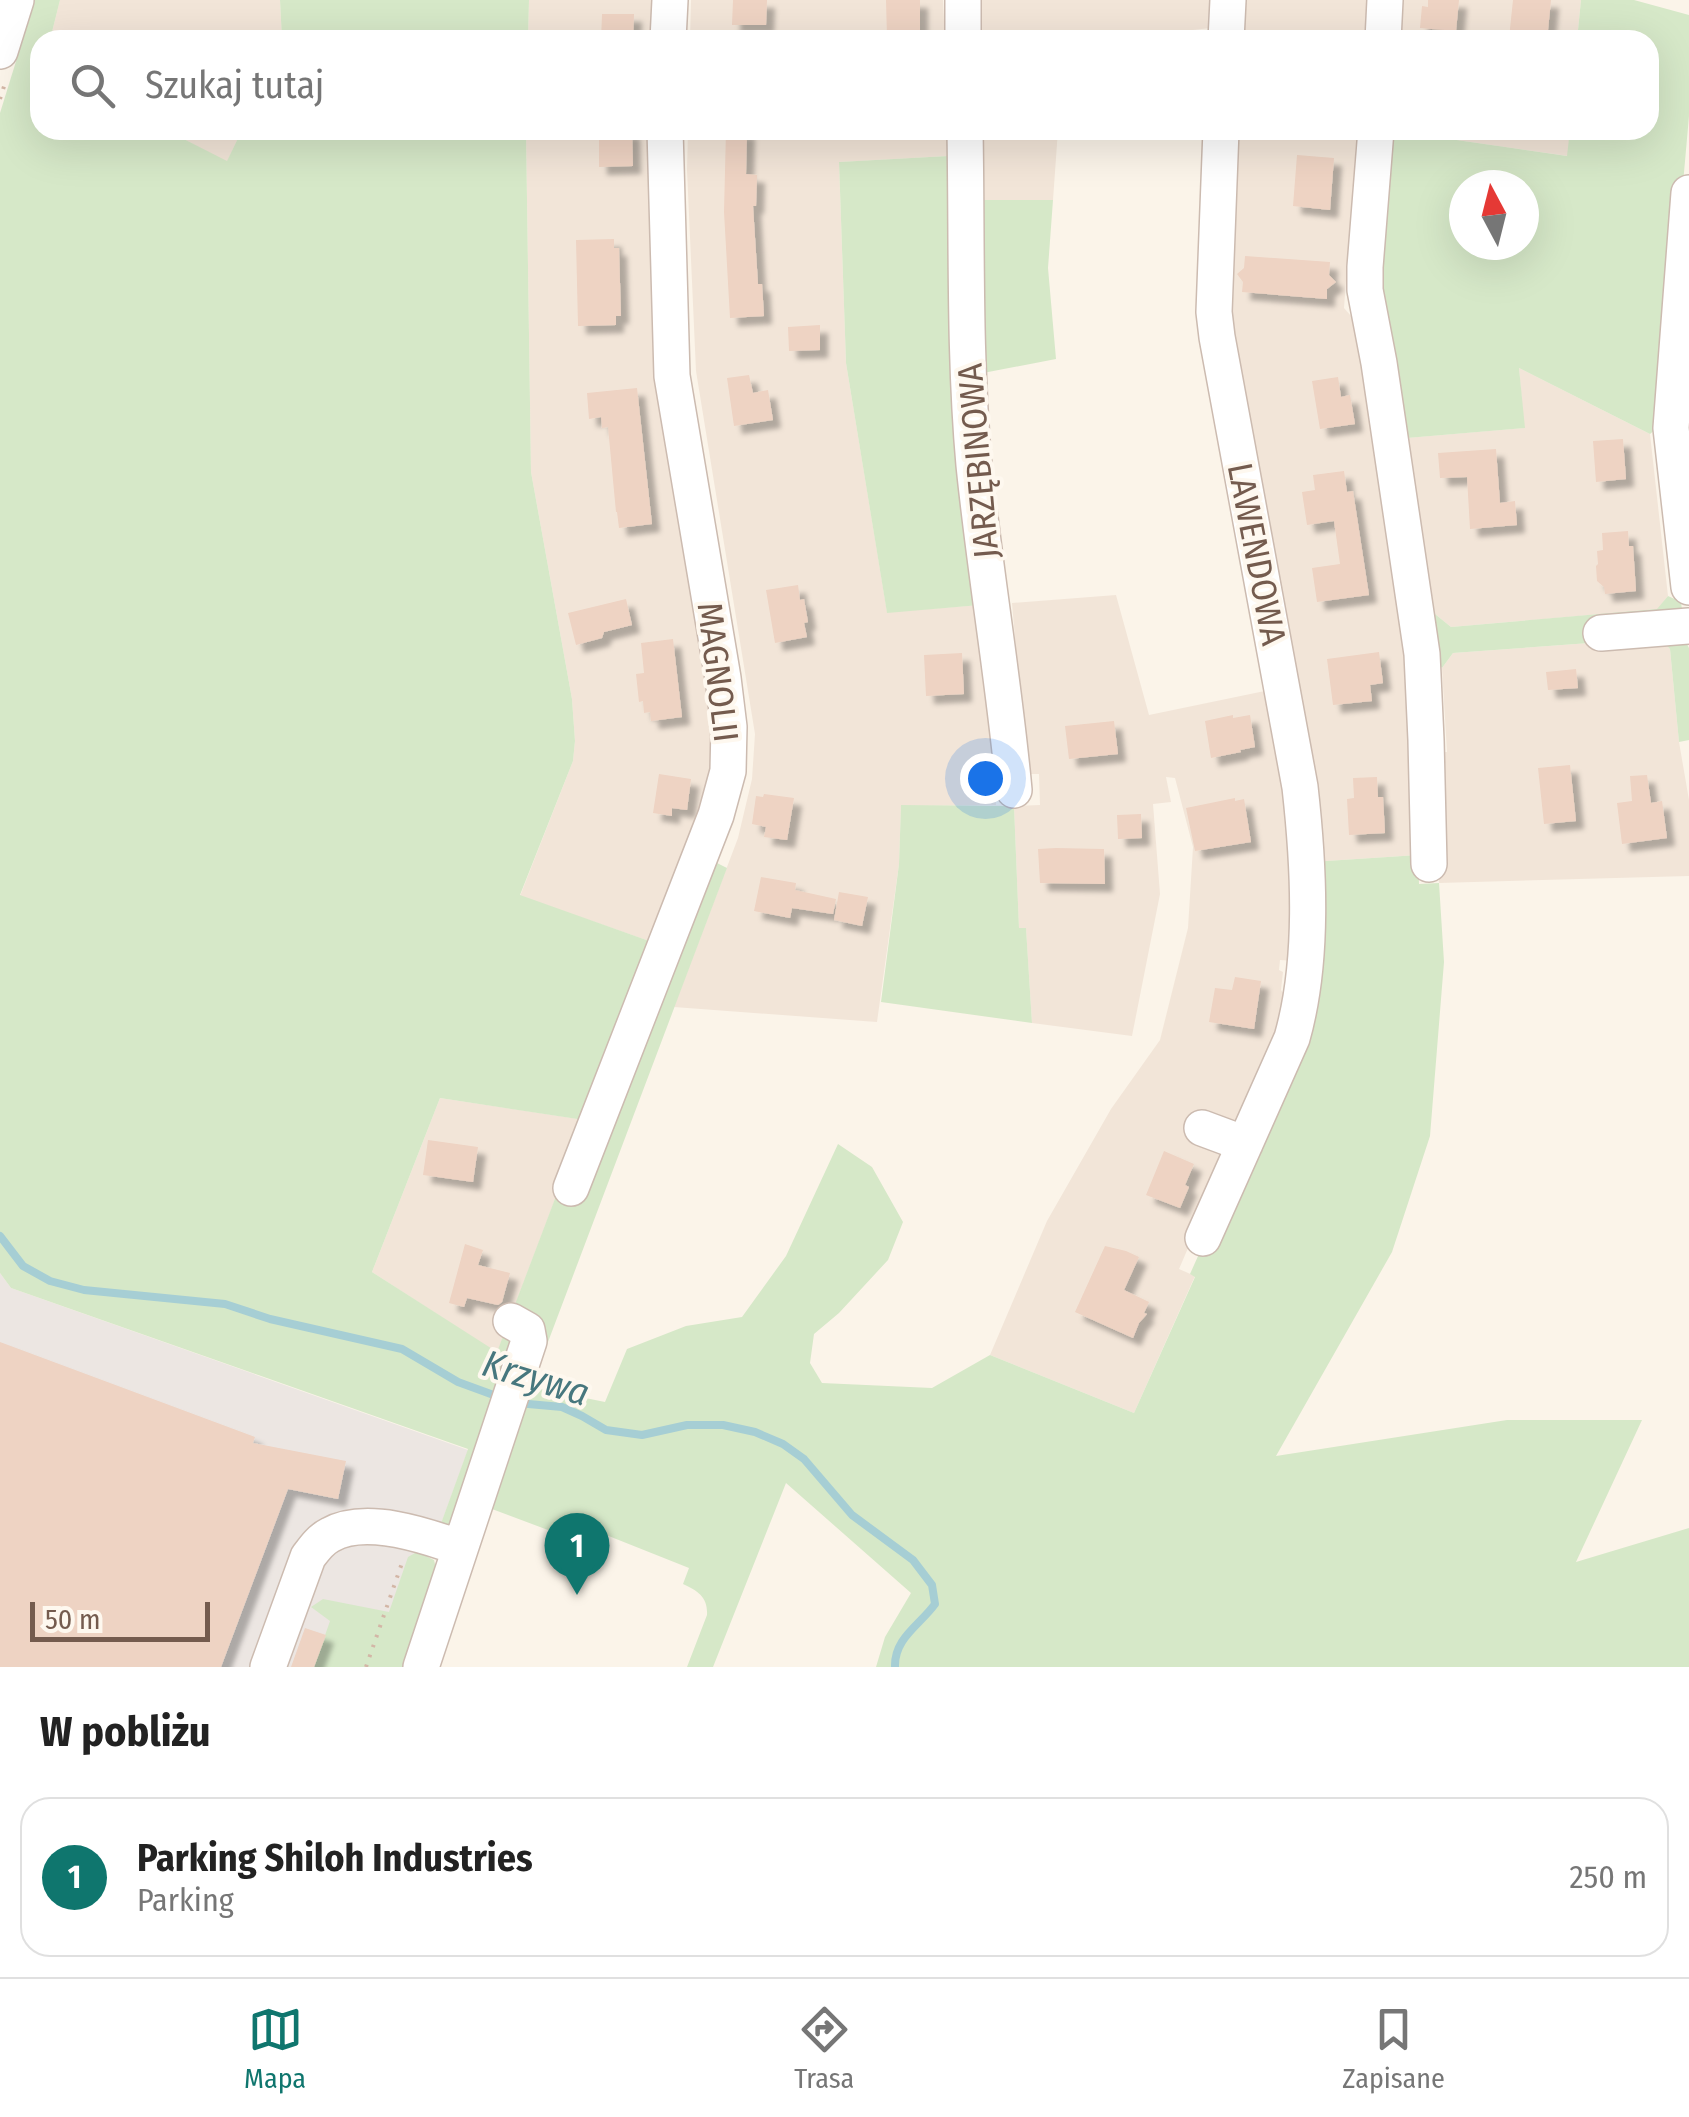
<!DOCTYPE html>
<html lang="pl">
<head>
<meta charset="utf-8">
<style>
	body { margin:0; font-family:"Fira Sans Condensed",sans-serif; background:#f6f6f6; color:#222 }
	.compass { position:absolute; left:1449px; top:170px; width:90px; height:90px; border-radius:50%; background:#fff; box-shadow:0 10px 40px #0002; rotate:353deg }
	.scale { position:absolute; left:30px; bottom:25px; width:180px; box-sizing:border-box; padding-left:10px; border:5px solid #745b4e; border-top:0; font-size:28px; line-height:35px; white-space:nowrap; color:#745b4e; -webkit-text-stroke:8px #fef8ef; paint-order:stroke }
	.you { position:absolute; left:985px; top:778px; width:35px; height:35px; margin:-25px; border:8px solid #fff; border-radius:50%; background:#1a73e8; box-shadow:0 0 0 15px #1a73e833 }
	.badge { display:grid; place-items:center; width:65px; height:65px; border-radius:50%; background:#0f766e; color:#fff; font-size:32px; font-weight:700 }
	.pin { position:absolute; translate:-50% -82px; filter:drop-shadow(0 2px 5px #0008) }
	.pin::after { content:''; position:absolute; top:52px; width:35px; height:30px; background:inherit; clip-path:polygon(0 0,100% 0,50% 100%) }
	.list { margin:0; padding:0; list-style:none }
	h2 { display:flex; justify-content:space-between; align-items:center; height:130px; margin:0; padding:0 40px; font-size:42px }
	h2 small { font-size:32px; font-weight:400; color:#767676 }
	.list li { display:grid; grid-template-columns:65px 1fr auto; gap:30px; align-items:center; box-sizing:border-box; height:160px; margin:0 20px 20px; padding:0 20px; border:2px solid #e0e0e0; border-radius:30px }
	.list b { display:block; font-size:38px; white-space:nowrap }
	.list p { margin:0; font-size:32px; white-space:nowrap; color:#767676 }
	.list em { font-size:32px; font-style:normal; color:#767676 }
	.icon { flex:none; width:55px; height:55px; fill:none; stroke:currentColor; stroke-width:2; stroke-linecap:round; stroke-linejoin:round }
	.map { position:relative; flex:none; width:1689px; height:1667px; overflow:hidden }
	.search { position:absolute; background:#fff; box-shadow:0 10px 40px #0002; left:30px; right:30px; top:30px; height:110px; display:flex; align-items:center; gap:25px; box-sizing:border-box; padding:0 35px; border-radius:30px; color:#767676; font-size:38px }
	.sheet { height:310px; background:#fff }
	nav { display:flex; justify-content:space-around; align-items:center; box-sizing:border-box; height:140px; border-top:2px solid #e0e0e0; background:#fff; font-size:28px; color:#767676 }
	nav a { display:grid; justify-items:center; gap:5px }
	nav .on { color:#0f766e }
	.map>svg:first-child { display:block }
</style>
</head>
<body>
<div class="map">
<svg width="1689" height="1667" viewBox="0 0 1689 1667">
	<defs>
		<filter id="shadow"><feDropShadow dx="8" dy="8" stdDeviation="2.5" flood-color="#0004"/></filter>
	</defs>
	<rect width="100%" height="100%" fill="#fbf4e9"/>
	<path fill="#f2e5d8" d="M 60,0 L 280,0 L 282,40 L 50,40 Z
		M 529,0 L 656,0 L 654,40 L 528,40 Z
		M 691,0 L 943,0 L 945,40 L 690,40 Z
		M 976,0 L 1220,0 L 1219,27 L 1107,40 L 976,40 Z
		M 1234,0 L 1367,0 L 1364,40 L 1233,40 Z
		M 1396,0 L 1581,0 L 1577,40 L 1393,40 Z
		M 166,130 L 242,130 L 227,162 Z
		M 526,130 L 650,130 L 714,729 L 712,781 L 652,942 L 520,896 L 573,761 L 575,741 L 572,699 L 531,472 Z
		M 688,130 L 947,130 L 948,156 L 839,162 L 846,363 L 887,612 L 980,605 L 996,805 L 901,806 L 899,864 L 877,1022 L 674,1007 L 738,838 L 752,779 L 755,734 L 696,371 L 687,170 Z
		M 978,130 L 1058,130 L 1053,200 L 979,200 Z
		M 1229,130 L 1357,130 L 1344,308 L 1358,324 L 1406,631 L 1418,855 L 1311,862 L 1223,327 Z
		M 1387,130 L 1570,130 L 1568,156 Z
		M 1519,368 L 1650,434 L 1668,596 L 1658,609 L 1451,627 L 1435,614 L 1406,438 L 1524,428 Z
		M 1116,595 L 1149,715 L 1274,689 L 1295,800 L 1297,961 L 1280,960 L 1279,970 L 1283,972 L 1281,990 L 1291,1004 L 1252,1113 L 1233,1121 L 1201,1111 L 1217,1150 L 1226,1160 L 1179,1269 L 1195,1276 L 1134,1413 L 990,1355 L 1047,1221 L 1111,1109 L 1160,1040 L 1188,928 L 1193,847 L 1175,778 L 1166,777 L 1171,802 L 1153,804 L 1160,894 L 1132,1036 L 1032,1023 L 1026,929 L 1019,929 L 1014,806 L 1040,805 L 1039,774 L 1027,774 L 1012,603 Z
		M 1659,638 L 1670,649 L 1679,742 L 1689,800 L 1689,876 L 1439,883 L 1433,753 L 1447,752 L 1442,668 L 1453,653 Z
		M 440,1098 L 585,1120 L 497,1353 L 372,1272 Z"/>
	<path fill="#ece6e2" d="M 0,1273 L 11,1288 L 468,1450 L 389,1667 L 0,1667 Z"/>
	<path fill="#d6e8c8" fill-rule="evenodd" d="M 35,0 L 60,0 L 50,40 L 40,40 L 40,130 L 166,130 L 227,161 L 242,130 L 526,130 L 531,472 L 572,699 L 575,741 L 573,761 L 520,895 L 652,942 L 584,1120 L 440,1098 L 372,1272 L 497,1352 L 556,1196 L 577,1195 L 713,861 L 727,868 L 531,1387 L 605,1402 L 627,1349 L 686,1326 L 742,1317 L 786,1256 L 838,1144 L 872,1167 L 903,1222 L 888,1260 L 839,1313 L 814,1334 L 810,1363 L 822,1383 L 932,1388 L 990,1355 L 1134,1413 L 1195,1277 L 1190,1274 L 1295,1040 L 1311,862 L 1418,855 L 1419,884 L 1439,883 L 1444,962 L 1430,1136 L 1392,1252 L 1276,1456 L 1507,1420 L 1642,1420 L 1576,1562 L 1689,1528 L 1689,1667 L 876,1667 L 885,1637 L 911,1593 L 786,1483 L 713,1667 L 687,1667 L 707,1615 C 708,1597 698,1591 683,1584 L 689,1568 L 571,1521 L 564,1536 L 492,1509 L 462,1523 L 439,1529 L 468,1449 L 11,1288 L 0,1273 L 0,113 Z
		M 280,0 L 529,0 L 528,40 L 282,40 Z
		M 1581,0 L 1634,0 L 1689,15 L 1689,116 L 1679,229 L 1657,428 L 1650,434 L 1519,368 L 1525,428 L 1407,438 L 1404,480 L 1375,221 L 1387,130 L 1567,156 L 1570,130 L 1649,130 L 1649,40 L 1577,40 ZM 1464,185 L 1524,185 L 1524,245 L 1464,245 Z
		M 948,156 L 949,271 L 980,605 L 887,613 L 846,363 L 839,162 Z
		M 979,200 L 1053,200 L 1048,268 L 1056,359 L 983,373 Z
		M 1418,513 L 1435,614 L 1451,627 L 1657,609 L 1668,596 L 1681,602 L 1686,642 L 1689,648 L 1689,740 L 1679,742 L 1670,649 L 1659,638 L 1453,653 L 1442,668 L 1438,662 Z
		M 901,805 L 1014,806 L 1019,928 L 1026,928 L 1032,1023 L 881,1002 L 899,864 Z
		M 415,1553 L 420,1553 L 434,1560 L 436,1568 L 410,1667 L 314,1667 L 330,1621 L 311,1607 L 323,1599 L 389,1612 L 408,1557 Z"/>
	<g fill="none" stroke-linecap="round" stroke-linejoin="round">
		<path stroke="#a6ced4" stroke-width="8" d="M 0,1236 L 23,1266 L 50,1281 L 84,1290 L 225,1304 L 270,1319 L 402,1349 L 458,1382 L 499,1397
			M 517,1403 L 562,1407 L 582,1416 L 606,1430 L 642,1435 L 687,1425 L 723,1425 L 755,1432 L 783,1444 L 804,1459 L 852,1515 L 913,1560 L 932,1585 L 935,1604 C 920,1625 894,1638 895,1667"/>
	</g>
	<path fill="#eed3c3" filter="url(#shadow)" d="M 733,0 L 767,0 L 766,25 L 732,25 Z
		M 886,0 L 920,0 L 920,38 L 887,38 Z
		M 1428,0 L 1459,0 L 1456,31 L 1420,28 L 1422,6 L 1428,7 Z
		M 1513,0 L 1551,0 L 1547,40 L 1509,38 Z
		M 602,14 L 634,14 L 633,40 L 601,40 Z
		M 599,130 L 632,130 L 633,166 L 599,167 Z
		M 726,130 L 747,130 L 746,174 L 757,175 L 756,206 L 753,206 L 758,284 L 762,284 L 764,316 L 730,318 L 724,212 Z
		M 1297,155 L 1334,158 L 1330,210 L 1293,206 Z
		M 614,239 L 614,248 L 619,248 L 621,316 L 616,316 L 616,325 L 578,326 L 576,240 Z
		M 1245,256 L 1330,262 L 1329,275 L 1336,282 L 1327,289 L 1327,299 L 1242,292 L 1243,282 L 1237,274 L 1244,268 Z
		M 820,325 L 820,350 L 789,351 L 788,327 Z
		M 749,375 L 753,393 L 768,390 L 773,420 L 734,426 L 727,378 Z
		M 1338,377 L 1341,397 L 1350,395 L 1355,424 L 1320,429 L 1312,381 Z
		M 637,388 L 652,524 L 619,528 L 617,512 L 616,512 L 608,427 L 602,428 L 601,417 L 589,419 L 587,393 Z
		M 1623,439 L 1626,479 L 1596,482 L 1593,441 Z
		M 1496,449 L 1500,503 L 1515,501 L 1517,525 L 1470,529 L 1467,477 L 1440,478 L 1438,453 Z
		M 1344,471 L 1347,492 L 1353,491 L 1369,595 L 1317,602 L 1312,568 L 1340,564 L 1334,521 L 1307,525 L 1302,492 L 1315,490 L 1313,475 Z
		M 1628,531 L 1629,546 L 1633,546 L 1636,591 L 1605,594 L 1604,587 L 1597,581 L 1596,566 L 1598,564 L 1597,551 L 1603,550 L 1602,533 Z
		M 798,585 L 800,600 L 804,599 L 808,622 L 804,623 L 807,637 L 775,643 L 766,590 Z
		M 626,599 L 632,625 L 604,632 L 602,638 L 576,645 L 568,613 Z
		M 673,639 L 682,717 L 651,721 L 650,712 L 644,713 L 643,701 L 639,702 L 636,674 L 644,673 L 641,643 Z
		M 1379,652 L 1383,683 L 1370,685 L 1372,701 L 1333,705 L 1327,659 Z
		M 962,653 L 964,694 L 926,696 L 924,655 Z
		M 1576,669 L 1578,688 L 1548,690 L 1546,672 Z
		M 1233,715 L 1233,718 L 1250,715 L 1255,747 L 1240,750 L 1241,752 L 1211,758 L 1205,721 Z
		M 1114,721 L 1118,754 L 1069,759 L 1065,726 Z
		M 1570,765 L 1576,821 L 1544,824 L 1538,768 Z
		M 659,774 L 691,779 L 687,810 L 672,808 L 672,816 L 653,813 Z
		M 1647,775 L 1651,803 L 1662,801 L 1667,838 L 1622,844 L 1617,803 L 1632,801 L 1630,776 Z
		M 1377,777 L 1378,797 L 1383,797 L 1385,833 L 1349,835 L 1347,799 L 1354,798 L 1353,778 Z
		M 764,794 L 794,798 L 787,840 L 764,837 L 766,827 L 752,824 L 756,796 L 763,797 Z
		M 1235,798 L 1235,801 L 1244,799 L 1251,842 L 1195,851 L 1186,808 Z
		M 1141,814 L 1142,838 L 1118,839 L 1117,815 Z
		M 1056,848 L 1104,849 L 1105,884 L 1040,883 L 1038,849 Z
		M 761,877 L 796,883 L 795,890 L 836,899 L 833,914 L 792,908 L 790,918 L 754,911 Z
		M 839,892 L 868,897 L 862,926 L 834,920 Z
		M 1235,977 L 1261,981 L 1254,1029 L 1209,1022 L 1215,988 L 1232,990 Z
		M 428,1140 L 478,1147 L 473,1182 L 423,1175 Z
		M 1164,1151 L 1194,1164 L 1185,1185 L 1189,1187 L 1180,1208 L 1146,1195 Z
		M 465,1244 L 483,1250 L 478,1265 L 510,1273 L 502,1302 L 498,1305 L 467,1298 L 464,1307 L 449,1303 Z
		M 1105,1246 L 1126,1251 L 1139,1257 L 1124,1290 L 1149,1302 L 1144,1313 L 1147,1314 L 1139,1323 L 1133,1338 L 1075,1312 Z
		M 0,1342 L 255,1437 L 253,1443 L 346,1461 L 338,1499 L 288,1489 L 221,1667 L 0,1667 Z
		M 305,1628 L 326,1635 L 314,1667 L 291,1667 Z"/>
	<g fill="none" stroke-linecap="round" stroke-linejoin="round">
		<defs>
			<path id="minor" d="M 963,0 L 963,40
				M 668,40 L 670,0
				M 1226,40 L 1228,0
				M 1383,40 L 1385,0
				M 0,51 L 16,0
				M 965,130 C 967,241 964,354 974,465 C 985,573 1004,681 1014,790
				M 1376,130 L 1365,267 L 1365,290 L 1379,363 L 1422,654 L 1426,740 L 1429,864
				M 1689,193 L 1671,428 L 1689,587
				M 1601,633 L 1689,626
				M 1202,1128 L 1245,1144
				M 571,1188 L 716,815 L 728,771 L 729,727 L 723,678 L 672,376 L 665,130
				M 1203,1238 L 1292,1038 C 1314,961 1309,867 1300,787 L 1217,337 L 1214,312 L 1221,130
				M 268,1667 L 308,1557 C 314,1549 320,1540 330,1535 C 365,1515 425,1535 460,1548
				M 421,1667 L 529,1341 L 527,1330 L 511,1321"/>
		</defs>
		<use href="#minor" stroke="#ccbbb0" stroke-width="38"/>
		<path stroke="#d3b6a6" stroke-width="4" stroke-dasharray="2.5 8" stroke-linecap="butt" d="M 0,99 L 6,80
			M 366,1667 L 402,1563"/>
		<use href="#minor" stroke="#fff" stroke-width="35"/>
	</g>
	<g text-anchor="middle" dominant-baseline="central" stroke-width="8" stroke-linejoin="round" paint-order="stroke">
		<g font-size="35" fill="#745b4e" stroke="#fef8ef">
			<text transform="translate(978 461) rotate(-95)">JARZĘBINOWA</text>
			<text transform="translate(1257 554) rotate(79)">LAWENDOWA</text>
			<text transform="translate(718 672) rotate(83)">MAGNOLII</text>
		</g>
		<g font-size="38" font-style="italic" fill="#47777e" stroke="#fef8ef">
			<text transform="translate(536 1378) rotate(17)">Krzywa</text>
		</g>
	</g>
</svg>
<svg class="compass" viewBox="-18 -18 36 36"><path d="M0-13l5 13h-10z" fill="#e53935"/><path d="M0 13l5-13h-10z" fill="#767676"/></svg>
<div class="scale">50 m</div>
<div class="you"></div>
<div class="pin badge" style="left:577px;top:1595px">1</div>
<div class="search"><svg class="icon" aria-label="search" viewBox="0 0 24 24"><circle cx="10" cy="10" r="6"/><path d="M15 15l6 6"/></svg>Szukaj tutaj</div>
</div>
<section class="sheet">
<h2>W pobliżu<small></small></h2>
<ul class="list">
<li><span class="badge">1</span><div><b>Parking Shiloh Industries</b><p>Parking</p></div><em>250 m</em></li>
</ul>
</section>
<nav>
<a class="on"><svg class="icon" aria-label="map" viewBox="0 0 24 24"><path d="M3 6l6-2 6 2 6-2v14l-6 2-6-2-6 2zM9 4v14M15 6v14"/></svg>Mapa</a>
<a><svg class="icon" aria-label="directions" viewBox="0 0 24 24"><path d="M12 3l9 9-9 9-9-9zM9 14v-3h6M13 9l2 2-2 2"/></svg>Trasa</a>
<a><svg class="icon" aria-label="saved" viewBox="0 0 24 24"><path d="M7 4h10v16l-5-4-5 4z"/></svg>Zapisane</a>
</nav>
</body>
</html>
